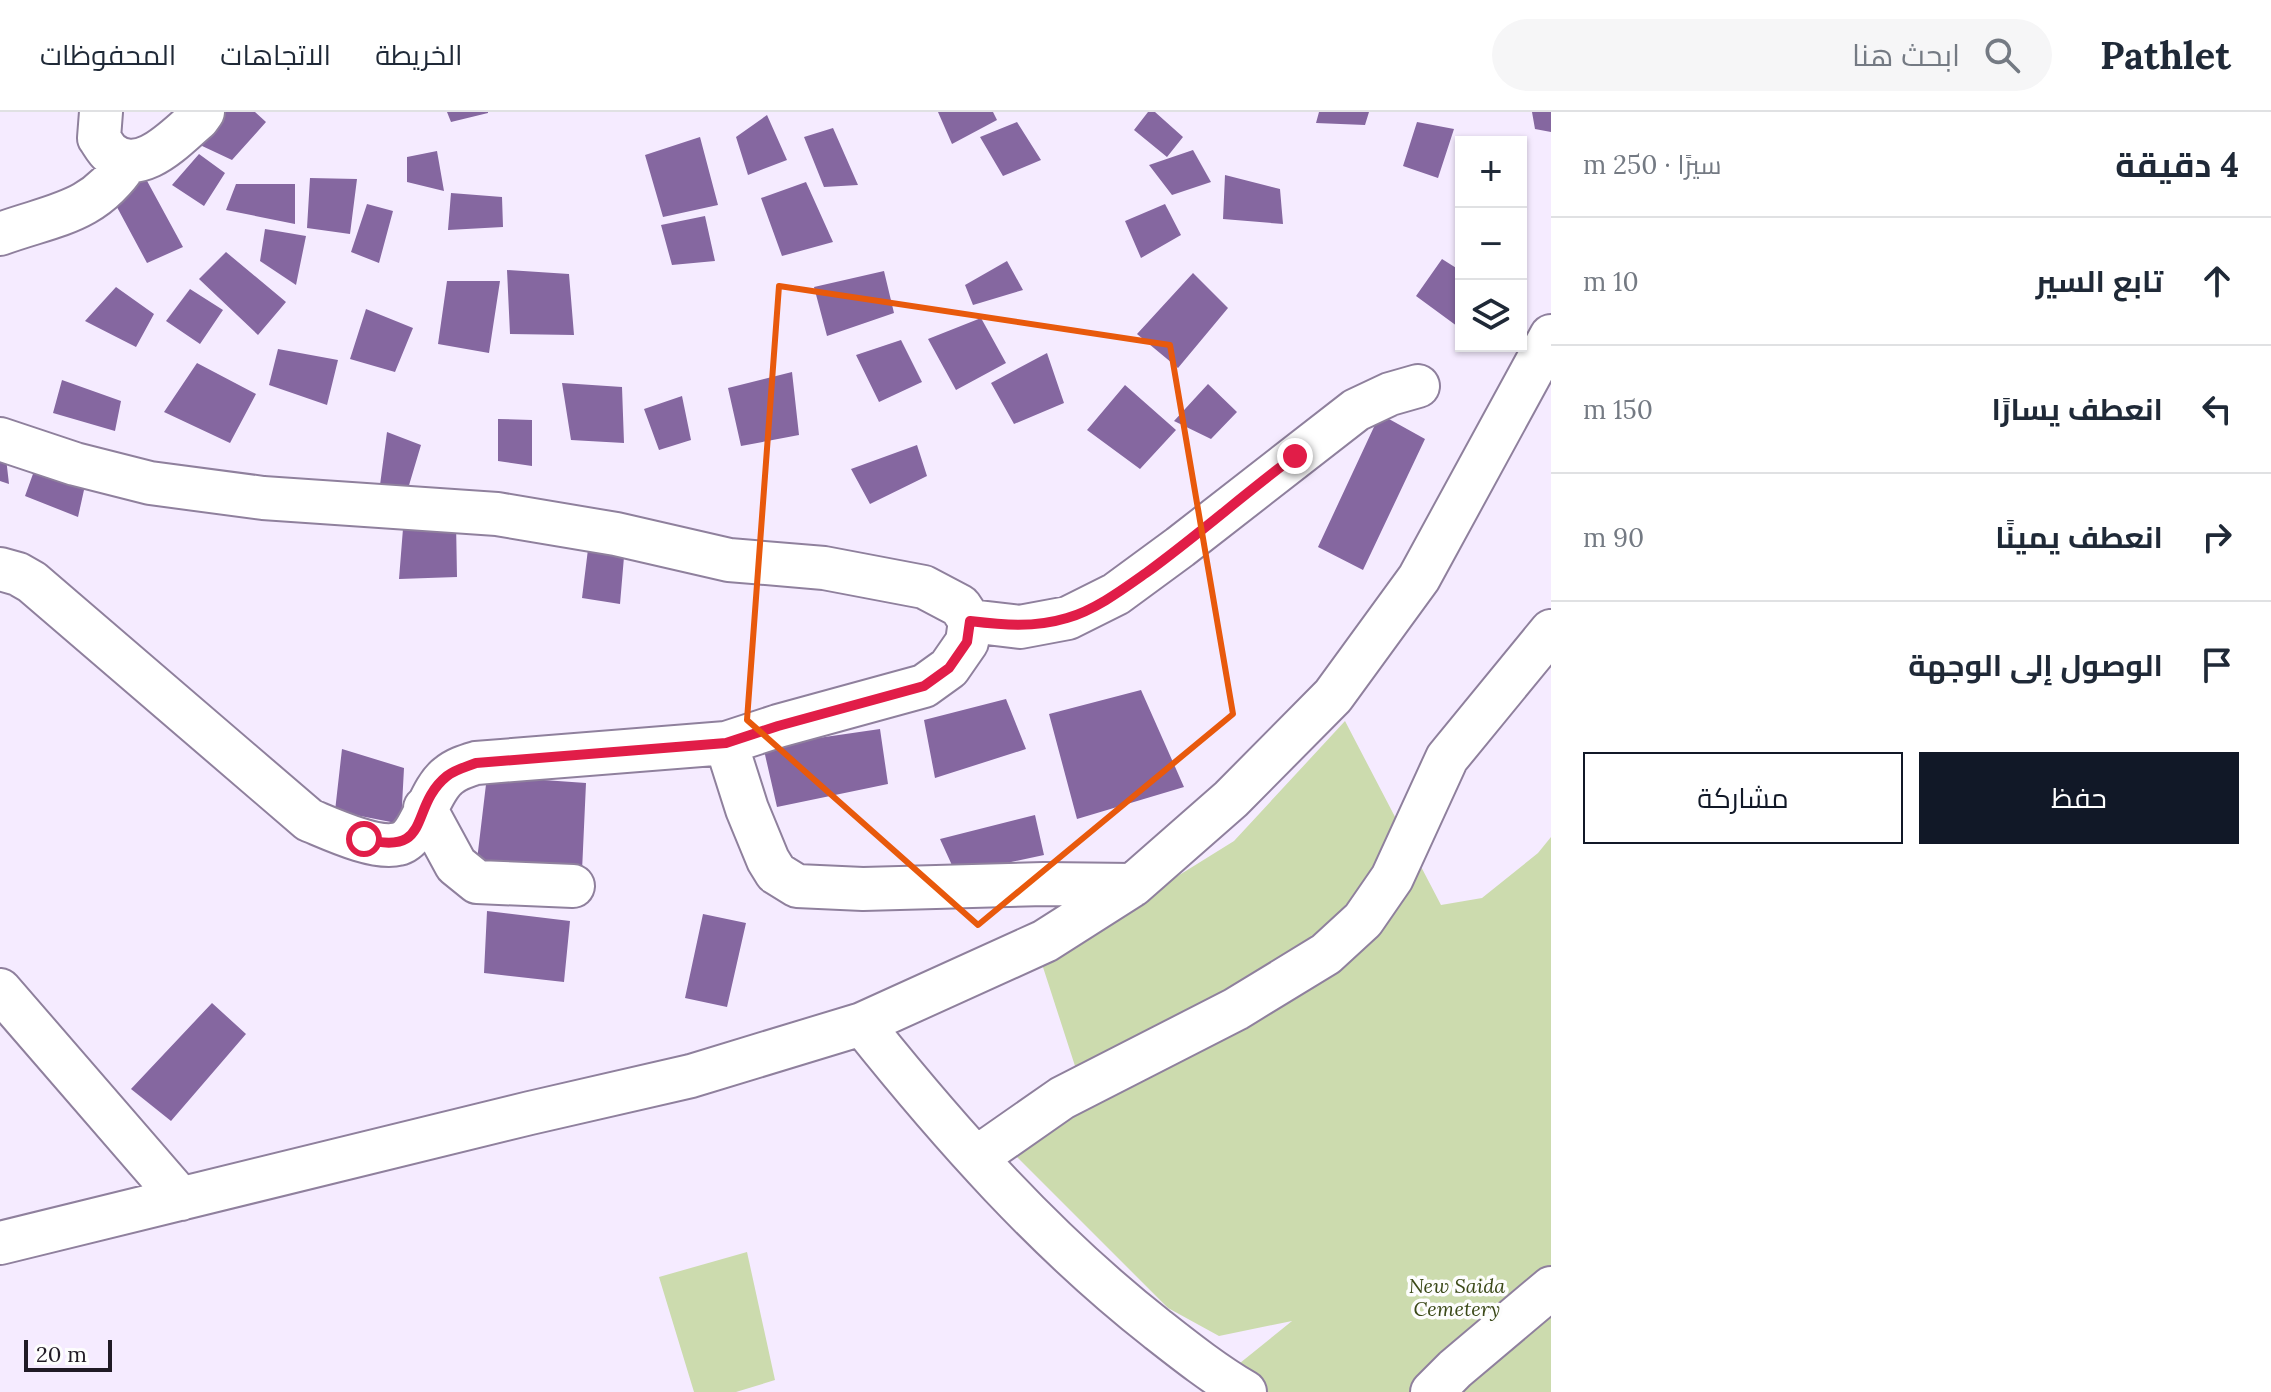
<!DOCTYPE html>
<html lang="ar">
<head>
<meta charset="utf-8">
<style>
	body { margin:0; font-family:Lora,Cairo,serif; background:#f6f6f7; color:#1f2937; direction:rtl }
	.controls { position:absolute; right:24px; top:24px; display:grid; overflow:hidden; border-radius:0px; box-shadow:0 2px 6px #0004 }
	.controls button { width:72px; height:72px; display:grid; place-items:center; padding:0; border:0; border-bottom:2px solid #e0e1e3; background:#fff; color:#1f2937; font:40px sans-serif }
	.scale { position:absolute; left:24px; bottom:20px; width:88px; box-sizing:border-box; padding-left:8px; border:4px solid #201a25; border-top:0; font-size:22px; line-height:28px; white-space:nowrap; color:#201a25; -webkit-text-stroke:6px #fdfdfd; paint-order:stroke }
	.stop { position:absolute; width:24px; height:24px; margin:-18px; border:6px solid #e11d48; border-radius:50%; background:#fff }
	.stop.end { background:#e11d48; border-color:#fff; box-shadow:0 2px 8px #0008 }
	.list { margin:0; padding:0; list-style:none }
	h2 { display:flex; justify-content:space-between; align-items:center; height:104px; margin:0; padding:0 32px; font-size:34px }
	h2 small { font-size:26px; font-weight:400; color:#747a83 }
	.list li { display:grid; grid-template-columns:52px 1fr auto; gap:24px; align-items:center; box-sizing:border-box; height:128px; padding:0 32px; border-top:2px solid #e0e1e3 }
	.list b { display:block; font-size:30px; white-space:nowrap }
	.list em { font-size:26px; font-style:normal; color:#747a83 }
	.actions { display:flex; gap:16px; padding:24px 32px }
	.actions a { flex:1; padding:18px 0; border:2px solid #111827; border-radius:0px; text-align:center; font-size:28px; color:#111827 }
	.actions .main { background:#111827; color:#fff }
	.icon { flex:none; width:44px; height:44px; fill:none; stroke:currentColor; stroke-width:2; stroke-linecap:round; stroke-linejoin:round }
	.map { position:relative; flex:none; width:1551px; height:1280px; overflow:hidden; direction:ltr }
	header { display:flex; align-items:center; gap:48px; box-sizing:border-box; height:112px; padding:0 40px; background:#fff; border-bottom:2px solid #e0e1e3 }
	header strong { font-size:38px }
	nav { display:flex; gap:44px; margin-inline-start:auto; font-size:28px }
	.search { width:560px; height:72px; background:#f6f6f7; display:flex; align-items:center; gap:20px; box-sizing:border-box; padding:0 28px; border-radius:44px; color:#747a83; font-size:30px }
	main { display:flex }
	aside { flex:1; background:#fff }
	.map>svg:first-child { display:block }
</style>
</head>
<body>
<header>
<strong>Pathlet</strong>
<div class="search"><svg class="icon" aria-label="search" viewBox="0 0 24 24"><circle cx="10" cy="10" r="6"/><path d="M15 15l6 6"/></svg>ابحث هنا</div>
<nav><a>الخريطة</a><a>الاتجاهات</a><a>المحفوظات</a></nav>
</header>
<main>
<aside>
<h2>4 دقيقة<small>سيرًا · 250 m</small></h2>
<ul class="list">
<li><svg class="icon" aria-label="ahead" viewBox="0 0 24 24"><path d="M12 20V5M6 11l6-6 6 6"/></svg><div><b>تابع السير</b></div><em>10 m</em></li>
<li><svg class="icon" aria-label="left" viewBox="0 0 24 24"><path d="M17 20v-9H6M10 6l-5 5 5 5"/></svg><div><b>انعطف يسارًا</b></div><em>150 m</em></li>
<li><svg class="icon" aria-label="right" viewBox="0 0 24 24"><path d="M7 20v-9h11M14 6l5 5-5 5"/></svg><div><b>انعطف يمينًا</b></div><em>90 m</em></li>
<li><svg class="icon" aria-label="arrive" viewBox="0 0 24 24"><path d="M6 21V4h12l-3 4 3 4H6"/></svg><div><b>الوصول إلى الوجهة</b></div></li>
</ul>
<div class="actions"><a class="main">حفظ</a><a>مشاركة</a></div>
</aside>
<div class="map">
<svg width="1551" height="1280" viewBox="0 0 1551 1280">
	<rect width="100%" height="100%" fill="#f5ebff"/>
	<path fill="#ccdbae" d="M 1345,609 L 1441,793 L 1482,786 L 1538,741 L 1551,725 L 1551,1280 L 1204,1280 L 1292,1209 L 1219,1224 L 1168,1196 L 1017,1045 L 1087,991 L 1041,849 L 1234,729 Z
		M 747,1140 L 775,1268 L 736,1280 L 694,1280 L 659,1165 Z"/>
	<path fill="#8567a0" d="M 225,0 L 255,0 L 266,10 L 232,48 L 200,33 Z
		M 447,0 L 488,0 L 488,1 L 451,10 Z
		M 938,0 L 993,0 L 997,8 L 952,32 Z
		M 1148,0 L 1155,0 L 1183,25 L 1167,45 L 1134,18 Z
		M 1319,0 L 1369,0 L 1365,13 L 1316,11 Z
		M 1532,0 L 1551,0 L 1551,20 L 1535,17 Z
		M 767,3 L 787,48 L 748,63 L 736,25 Z
		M 1017,10 L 1041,48 L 1003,64 L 980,25 Z
		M 1417,10 L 1454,17 L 1438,66 L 1403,54 Z
		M 833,16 L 858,73 L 824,75 L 804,25 Z
		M 700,25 L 718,93 L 663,105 L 645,43 Z
		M 1193,38 L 1211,70 L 1172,83 L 1149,53 Z
		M 437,39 L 444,79 L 407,70 L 407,45 Z
		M 199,42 L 225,61 L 204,94 L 172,73 Z
		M 1225,63 L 1280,77 L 1283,112 L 1223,107 Z
		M 310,66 L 357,67 L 350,122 L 307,116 Z
		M 146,67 L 183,135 L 147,151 L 111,84 Z
		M 806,70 L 833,130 L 782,144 L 761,86 Z
		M 236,72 L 295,72 L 295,112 L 226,98 Z
		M 451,81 L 502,85 L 503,115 L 448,118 Z
		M 367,92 L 393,99 L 379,151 L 351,140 Z
		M 1165,92 L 1181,123 L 1141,146 L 1125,109 Z
		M 705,104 L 715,149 L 672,153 L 661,113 Z
		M 265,117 L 306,124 L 296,173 L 260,149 Z
		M 226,140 L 286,190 L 258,223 L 199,167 Z
		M 1442,147 L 1461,159 L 1461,217 L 1416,184 Z
		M 1007,149 L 1023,178 L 973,193 L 965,173 Z
		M 507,158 L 569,162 L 574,223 L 510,222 Z
		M 884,159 L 894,201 L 827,224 L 814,175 Z
		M 1193,161 L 1228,196 L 1178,256 L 1137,222 Z
		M 447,169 L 500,169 L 489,241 L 438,232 Z
		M 116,175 L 154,202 L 136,235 L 85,209 Z
		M 190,177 L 223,198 L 200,232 L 166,209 Z
		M 366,197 L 413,216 L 395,260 L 350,247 Z
		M 981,206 L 1006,251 L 956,278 L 928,227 Z
		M 901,228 L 922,270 L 879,290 L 856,243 Z
		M 278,237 L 338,248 L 327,293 L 269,273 Z
		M 1047,241 L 1064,291 L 1014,312 L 991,271 Z
		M 197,251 L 256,282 L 230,331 L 164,300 Z
		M 792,260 L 799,323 L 741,334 L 728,276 Z
		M 62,268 L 121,289 L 115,319 L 53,301 Z
		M 562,271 L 622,275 L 624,331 L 571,328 Z
		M 1208,272 L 1237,300 L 1211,327 L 1174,309 Z
		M 1125,273 L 1176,318 L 1140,357 L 1087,318 Z
		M 682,284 L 691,328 L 659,338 L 644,297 Z
		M 1380,302 L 1425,327 L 1363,458 L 1318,435 Z
		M 498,307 L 532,308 L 532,354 L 498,349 Z
		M 387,320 L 421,333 L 407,380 L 380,373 Z
		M 917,333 L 927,364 L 870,392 L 851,357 Z
		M 0,344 L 6,346 L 9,372 L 0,369 Z
		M 38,348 L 86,369 L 78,405 L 25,384 Z
		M 404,404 L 456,409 L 457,465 L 399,467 Z
		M 589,429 L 625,433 L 620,492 L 582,486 Z
		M 1141,578 L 1184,675 L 1077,707 L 1049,602 Z
		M 1006,587 L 1026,637 L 935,666 L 924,608 Z
		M 880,617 L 888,672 L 777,695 L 763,634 Z
		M 342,637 L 404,656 L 401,712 L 335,699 Z
		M 487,664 L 586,671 L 582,759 L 477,748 Z
		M 1035,703 L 1044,743 L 956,762 L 940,727 Z
		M 487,799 L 570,809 L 564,870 L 484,861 Z
		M 703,802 L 746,811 L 727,895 L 685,886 Z
		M 212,891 L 246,922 L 171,1009 L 131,977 Z"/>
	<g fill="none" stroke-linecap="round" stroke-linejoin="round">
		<defs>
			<path id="minor" d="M 101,0 L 99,26 C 102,30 106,38 110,41 C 141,66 176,25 198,7 L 203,0
				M 0,122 C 55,102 93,102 128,49
				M 0,327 L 75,352 L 150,371 L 263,386 L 497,402 L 616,422 L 729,448 L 824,456 L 924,475 L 960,494 L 970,509 L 967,530 L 949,556 L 924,574 L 778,614 L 726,631 L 747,697 L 768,748 L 776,761 L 797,774 L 863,777 L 1044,772 L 1133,773
				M 0,457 L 18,462 L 32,470 L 309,708 C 331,717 375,738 398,732 C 421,727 428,679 448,664 C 456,657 466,654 476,651 L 726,631
				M 970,509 L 1020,515 L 1068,506 L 1116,482 L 1180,435 L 1356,298 L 1390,282 L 1418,274
				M 425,696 L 456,753 L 477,770 L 573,774
				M 0,878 L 181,1087
				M 862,912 C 950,1022 1045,1129 1157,1217 C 1185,1239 1214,1262 1245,1280
				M 976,1046 L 1062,986 L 1236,897 L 1326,842 L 1363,808 L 1392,766 L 1447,646 L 1551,519
				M 0,1131 L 530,1001 L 691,964 L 862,912 L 1045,829 L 1133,773 L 1231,687 L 1333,584 L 1419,466 L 1551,224
				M 1432,1280 L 1455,1257 L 1551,1176"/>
		</defs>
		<use href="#minor" stroke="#8f809d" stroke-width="46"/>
		<use href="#minor" stroke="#fff" stroke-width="42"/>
	</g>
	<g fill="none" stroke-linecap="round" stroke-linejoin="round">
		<path stroke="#e11d48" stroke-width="10" d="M 364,727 C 434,745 408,695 447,664 C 456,657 466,655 476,651 L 726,631 L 778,614 L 924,574 L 949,556 L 967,530 L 970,509 C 1003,513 1034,516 1067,506 C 1095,498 1122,478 1146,461 C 1197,424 1244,382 1295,344"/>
	</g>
	<path fill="none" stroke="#e8590c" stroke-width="6" stroke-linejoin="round" d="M 779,174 L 1170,233 L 1233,602 L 978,813 L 747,608 Z"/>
	<g text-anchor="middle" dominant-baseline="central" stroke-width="7" stroke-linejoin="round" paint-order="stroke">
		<g font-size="20" font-style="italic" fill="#3b4918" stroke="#fdfdfd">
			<text x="1457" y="1173">New Saida<tspan x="1457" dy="23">Cemetery</tspan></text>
		</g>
	</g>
</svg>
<div class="controls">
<button>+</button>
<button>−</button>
<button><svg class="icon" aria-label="layers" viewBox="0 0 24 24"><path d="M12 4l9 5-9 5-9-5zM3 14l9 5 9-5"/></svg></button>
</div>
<div class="scale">20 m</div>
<div class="stop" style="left:364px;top:727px"></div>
<div class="stop end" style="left:1295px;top:344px"></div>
</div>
</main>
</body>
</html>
